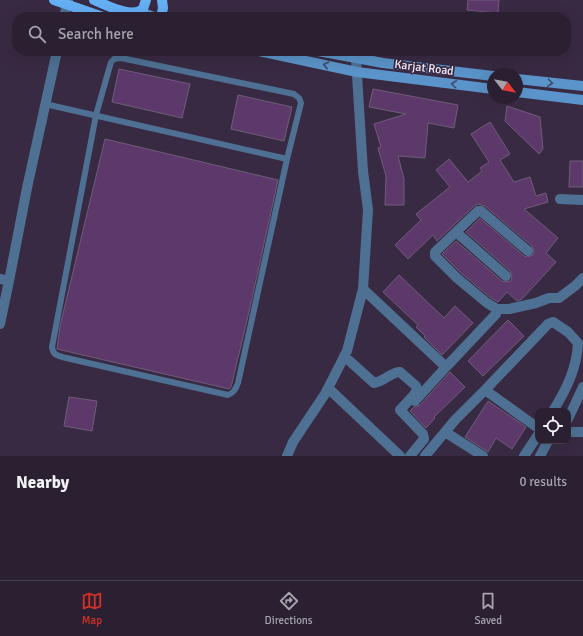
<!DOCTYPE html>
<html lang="en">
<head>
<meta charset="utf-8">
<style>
	body { margin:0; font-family:Signika,sans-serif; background:#372d3e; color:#f1f3f6 }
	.controls { position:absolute; right:12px; bottom:12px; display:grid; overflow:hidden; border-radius:8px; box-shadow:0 4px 16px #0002 }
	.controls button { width:36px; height:36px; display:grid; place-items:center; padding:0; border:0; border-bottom:1px solid #473e4d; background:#2b2032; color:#f1f3f6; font:20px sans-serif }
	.compass { position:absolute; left:487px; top:68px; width:36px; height:36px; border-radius:50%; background:#2b2032; box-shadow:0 4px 16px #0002; rotate:121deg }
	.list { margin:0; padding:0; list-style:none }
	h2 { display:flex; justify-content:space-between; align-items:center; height:52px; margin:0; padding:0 16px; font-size:17px }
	h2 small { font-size:13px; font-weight:400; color:#a6a3ac }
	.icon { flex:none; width:22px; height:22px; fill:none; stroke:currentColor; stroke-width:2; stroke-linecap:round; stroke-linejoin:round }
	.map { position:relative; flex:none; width:583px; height:456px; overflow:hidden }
	.search { position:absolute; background:#2b2032; box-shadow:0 4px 16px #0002; left:12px; right:12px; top:12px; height:44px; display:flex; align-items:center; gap:10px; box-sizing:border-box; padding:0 14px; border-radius:16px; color:#a6a3ac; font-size:15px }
	.sheet { height:124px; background:#2b2032 }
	nav { display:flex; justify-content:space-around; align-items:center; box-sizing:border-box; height:56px; border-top:1px solid #473e4d; background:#2b2032; font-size:11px; color:#a6a3ac }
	nav a { display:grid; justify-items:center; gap:2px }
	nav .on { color:#d93025 }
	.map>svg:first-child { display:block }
</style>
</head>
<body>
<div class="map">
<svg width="583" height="456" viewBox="0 0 583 456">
	<rect width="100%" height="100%" fill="#392a43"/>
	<path fill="#5c396a" stroke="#6f5c78" d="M 468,0 L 499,0 L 498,13 L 467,10 Z
		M 119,69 L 190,84 L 182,118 L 112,102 Z
		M 373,89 L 458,105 L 454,128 L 428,123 L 425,158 L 398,156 L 404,179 L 404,205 L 385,205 L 386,176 L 378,148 L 381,147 L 374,124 L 406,114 L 369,107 Z
		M 238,95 L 292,107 L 284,141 L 231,129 Z
		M 507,106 L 540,117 L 543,149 L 539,154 L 505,121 Z
		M 490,122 L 510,154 L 500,160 L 514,182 L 530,177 L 536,196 L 546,193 L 548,202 L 524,209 L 558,238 L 546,253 L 556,262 L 522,299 L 517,301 L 507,292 L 498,302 L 491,298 L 461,273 L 442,254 L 456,241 L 502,281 L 505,282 L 511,281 L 512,277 L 510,271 L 466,232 L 480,218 L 524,256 L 527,257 L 533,255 L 534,252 L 532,246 L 485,206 L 478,204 L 474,206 L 437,241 L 433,235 L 408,259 L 395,245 L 421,220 L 416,214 L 450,187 L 436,170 L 449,159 L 468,182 L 482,171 L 480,168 L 489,162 L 471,134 Z
		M 105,139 L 278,180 L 249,312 L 231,387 L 229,389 L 57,349 L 60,326 Z
		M 570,161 L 583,161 L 583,187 L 569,187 Z
		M 399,275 L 444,318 L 455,306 L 473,323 L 442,355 L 424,337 L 425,336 L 416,327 L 418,325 L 383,292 Z
		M 508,320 L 524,336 L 483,376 L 468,361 Z
		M 450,372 L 465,387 L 434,417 L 435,418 L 426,428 L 410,411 L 414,407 L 420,405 Z
		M 69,397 L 97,401 L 92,431 L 64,426 Z
		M 488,401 L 526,427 L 512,449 L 496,438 L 488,452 L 465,437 Z"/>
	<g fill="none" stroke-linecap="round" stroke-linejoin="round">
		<path stroke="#4e7193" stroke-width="6" d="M 121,58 L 294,94 L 299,98 L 301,103 L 287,159 L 238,383 C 236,388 234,393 228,395 L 62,357 C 56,355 53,354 52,347 L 96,115 L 111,62 L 114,59 Z
			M 45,104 L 287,159"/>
		<path stroke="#4e7193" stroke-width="10" d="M 64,17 L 68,0
			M 560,199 L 583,200
			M 456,232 L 506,276
			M 528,251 L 481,211 L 478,211 L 435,252 L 435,256 L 457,278 L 487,303 L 497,309 L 509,309 L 536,303 L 549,298 L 559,298 L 575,286 L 583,278
			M 0,279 L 9,281 L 27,188 L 57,51
			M 363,289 L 446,367 L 415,401
			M 0,324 L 9,281
			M 344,356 L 374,383 C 385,381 391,372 400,372 L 416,386 L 417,390 L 413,396 L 400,410 L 423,434 L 424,439 L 410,456
			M 446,367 L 496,314
			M 328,388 L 400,456
			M 485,390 L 538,428
			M 568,419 L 583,387
			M 445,432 L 483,456
			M 568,432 L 583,432
			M 287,456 L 293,442 L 325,394 L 347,351 L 363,289 L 368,210 L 363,171 L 356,59
			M 425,456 L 455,420 L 485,390 L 548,324 L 553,322 L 568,332 L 578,343 C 577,368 566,390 553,411
			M 524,456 L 538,435
			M 540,456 L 548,441"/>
		<path stroke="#5b94ca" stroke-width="10" d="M 140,12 L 154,17
			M 259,51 L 357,72 L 493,89
			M 318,51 L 383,63 L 493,76
			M 517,79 L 583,86
			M 517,92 L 583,100"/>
		<path stroke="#65aff5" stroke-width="10" d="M 54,0 L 103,17
			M 94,0 C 106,5 132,19 143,9 L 146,0
			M 161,17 L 163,8 L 162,0"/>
	</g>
	<defs><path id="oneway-chevron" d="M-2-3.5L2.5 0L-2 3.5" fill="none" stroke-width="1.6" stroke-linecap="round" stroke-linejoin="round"/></defs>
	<g stroke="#434a6c">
		<use href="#oneway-chevron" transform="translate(326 65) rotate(-168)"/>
		<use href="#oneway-chevron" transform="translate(550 83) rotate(7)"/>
		<use href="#oneway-chevron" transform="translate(454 84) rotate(-173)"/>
	</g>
	<g text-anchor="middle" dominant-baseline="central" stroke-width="3.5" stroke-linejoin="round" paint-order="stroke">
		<g font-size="12" fill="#f8f0fe" stroke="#392a43">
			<text transform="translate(424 68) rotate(7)">Karjat Road</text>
		</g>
	</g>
</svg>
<div class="controls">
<button><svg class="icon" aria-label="locate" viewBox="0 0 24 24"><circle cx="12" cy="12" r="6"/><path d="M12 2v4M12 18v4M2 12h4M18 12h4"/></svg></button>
</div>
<svg class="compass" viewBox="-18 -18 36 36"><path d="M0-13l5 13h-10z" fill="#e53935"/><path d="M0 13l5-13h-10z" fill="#a6a3ac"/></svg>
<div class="search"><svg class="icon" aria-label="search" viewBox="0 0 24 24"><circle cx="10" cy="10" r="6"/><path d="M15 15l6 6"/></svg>Search here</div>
</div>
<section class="sheet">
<h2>Nearby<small>0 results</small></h2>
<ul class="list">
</ul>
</section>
<nav>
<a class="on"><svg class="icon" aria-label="map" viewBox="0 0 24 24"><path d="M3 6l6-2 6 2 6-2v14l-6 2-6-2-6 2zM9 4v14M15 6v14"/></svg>Map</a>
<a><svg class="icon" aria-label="directions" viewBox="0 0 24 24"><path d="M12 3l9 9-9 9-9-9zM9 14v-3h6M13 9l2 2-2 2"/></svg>Directions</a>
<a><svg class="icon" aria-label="saved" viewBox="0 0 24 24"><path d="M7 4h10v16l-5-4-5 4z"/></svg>Saved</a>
</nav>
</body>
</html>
